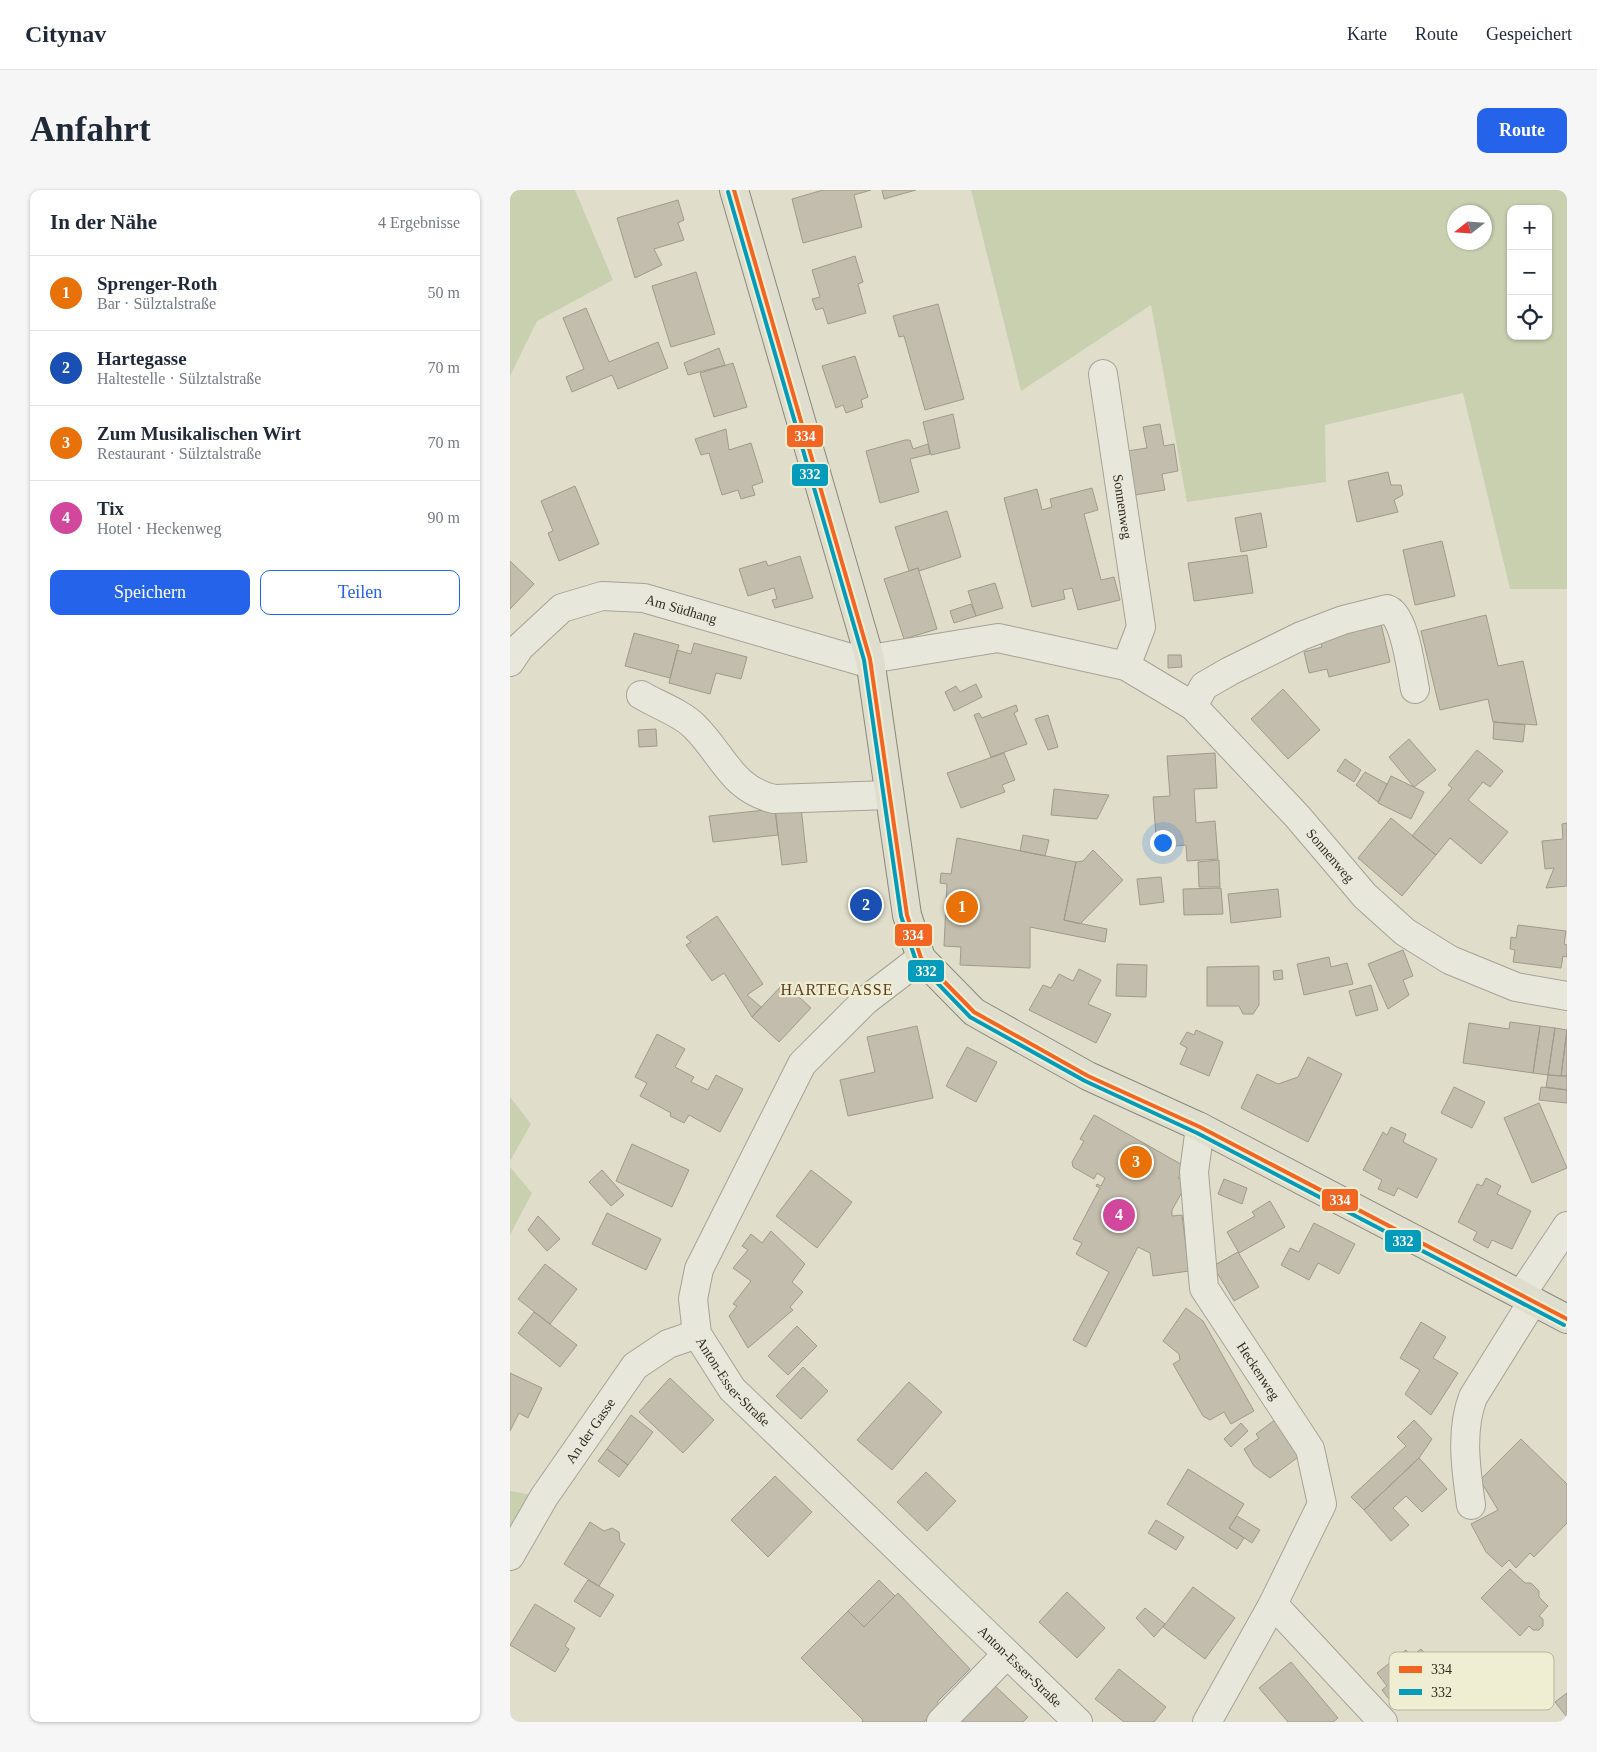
<!DOCTYPE html>
<html lang="de">
<head>
<meta charset="utf-8">
<style>
	body { margin:0; font-family:"Times New Roman",serif; background:#f6f6f7; color:#1f2937 }
	.controls { position:absolute; right:15px; top:15px; display:grid; overflow:hidden; border-radius:10px; box-shadow:0 1px 4px #0004 }
	.controls button { width:45px; height:45px; display:grid; place-items:center; padding:0; border:0; border-bottom:1px solid #e0e1e3; background:#fff; color:#1f2937; font:25px sans-serif }
	.compass { position:absolute; left:937px; top:15px; width:45px; height:45px; border-radius:50%; background:#fff; box-shadow:0 1px 4px #0004; rotate:253deg }
	.you { position:absolute; left:652px; top:652px; width:18px; height:18px; margin:-12px; border:4px solid #fff; border-radius:50%; background:#1a73e8; box-shadow:0 0 0 8px #1a73e833 }
	.badge { display:grid; place-items:center; width:32px; height:32px; border-radius:50%; background:#2563eb; color:#fff; font-size:16px; font-weight:700 }
	.pin { position:absolute; translate:-50% -50%; border:2px solid #fff; box-shadow:0 1px 5px #0006 }
	.list { margin:0; padding:0; list-style:none }
	h2 { display:flex; justify-content:space-between; align-items:center; height:65px; margin:0; padding:0 20px; font-size:21px }
	h2 small { font-size:16px; font-weight:400; color:#747a83 }
	.list li { display:grid; grid-template-columns:32px 1fr auto; gap:15px; align-items:center; box-sizing:border-box; height:75px; padding:0 20px; border-top:1px solid #e0e1e3 }
	.list b { display:block; font-size:19px; white-space:nowrap }
	.list p { margin:0; font-size:16px; white-space:nowrap; color:#747a83 }
	.list em { font-size:16px; font-style:normal; color:#747a83 }
	.actions { display:flex; gap:10px; padding:15px 20px }
	.actions a { flex:1; padding:11px 0; border:1px solid #2563eb; border-radius:10px; text-align:center; font-size:18px; color:#2563eb }
	.actions .main { background:#2563eb; color:#fff }
	.icon { flex:none; width:28px; height:28px; fill:none; stroke:currentColor; stroke-width:2; stroke-linecap:round; stroke-linejoin:round }
	.map { position:relative; flex:none; width:1057px; height:1532px; overflow:hidden; border-radius:10px }
	header { display:flex; align-items:center; gap:30px; box-sizing:border-box; height:70px; padding:0 25px; background:#fff; border-bottom:1px solid #e0e1e3 }
	header strong { font-size:24px }
	nav { display:flex; gap:28px; margin-inline-start:auto; font-size:18px }
	.intro { display:flex; align-items:center; justify-content:space-between; box-sizing:border-box; height:120px; padding:0 30px }
	h1 { margin:0; font-size:35px }
	.button { padding:12px 22px; border-radius:10px; background:#2563eb; color:#fff; font-size:18px; font-weight:700 }
	main { display:flex; gap:30px; padding:0 30px }
	aside { flex:1; background:#fff; border-radius:10px; box-shadow:0 1px 4px #0004 }
	.map>svg:first-child { display:block }
</style>
</head>
<body>
<header>
<strong>Citynav</strong>
<nav><a>Karte</a><a>Route</a><a>Gespeichert</a></nav>
</header>
<div class="intro"><h1>Anfahrt</h1><a class="button">Route</a></div>
<main>
<aside>
<h2>In der Nähe<small>4 Ergebnisse</small></h2>
<ul class="list">
<li><span class="badge" style="background:#e8710a">1</span><div><b>Sprenger-Roth</b><p>Bar · Sülztalstraße</p></div><em>50 m</em></li>
<li><span class="badge" style="background:#1a4fb4">2</span><div><b>Hartegasse</b><p>Haltestelle · Sülztalstraße</p></div><em>70 m</em></li>
<li><span class="badge" style="background:#e8710a">3</span><div><b>Zum Musikalischen Wirt</b><p>Restaurant · Sülztalstraße</p></div><em>70 m</em></li>
<li><span class="badge" style="background:#d1479c">4</span><div><b>Tix</b><p>Hotel · Heckenweg</p></div><em>90 m</em></li>
</ul>
<div class="actions"><a class="main">Speichern</a><a>Teilen</a></div>
</aside>
<div class="map">
<svg width="1057" height="1532" viewBox="0 0 1057 1532">
	<rect width="100%" height="100%" fill="#e0decb"/>
	<path fill="#c9d0b0" fill-rule="evenodd" d="M 0,0 L 65,0 L 103,90 L 27,131 L 0,186 Z
		M 461,0 L 1057,0 L 1057,399 L 1000,399 L 953,203 L 815,235 L 816,292 L 677,312 L 641,115 L 511,201 ZM 1001,19 L 1038,19 L 1038,146 L 1001,146 ZM 974,22 L 974,52 L 944,52 L 944,22 Z
		M 0,907 L 21,934 L 0,971 Z
		M 0,977 L 22,1003 L 0,1045 Z
		M 0,1301 L 34,1307 L 0,1363 Z"/>
	<path fill="#c3bdad" stroke="#9f9a8b" d="M 313,0 L 361,0 L 344,5 L 352,37 L 293,53 L 282,9 Z
		M 372,0 L 406,0 L 374,9 Z
		M 168,10 L 174,30 L 168,33 L 174,50 L 144,59 L 152,75 L 125,88 L 107,28 Z
		M 345,66 L 353,92 L 348,94 L 356,123 L 318,134 L 313,118 L 306,120 L 302,109 L 310,107 L 302,80 Z
		M 186,82 L 205,144 L 161,157 L 142,96 Z
		M 428,114 L 454,209 L 415,220 L 394,146 L 389,147 L 383,126 Z
		M 76,118 L 99,172 L 148,152 L 158,178 L 108,199 L 102,185 L 62,202 L 56,187 L 74,179 L 53,128 Z
		M 209,158 L 215,175 L 178,185 L 174,173 Z
		M 345,166 L 358,207 L 351,210 L 353,217 L 336,223 L 333,215 L 326,218 L 312,176 Z
		M 223,173 L 237,217 L 204,227 L 190,183 Z
		M 443,224 L 450,258 L 421,265 L 413,232 Z
		M 650,234 L 654,256 L 664,254 L 668,281 L 652,284 L 655,300 L 625,305 L 617,261 L 637,258 L 633,237 Z
		M 216,239 L 219,260 L 241,253 L 253,292 L 242,296 L 245,305 L 231,309 L 228,300 L 212,305 L 199,263 L 191,265 L 185,249 Z
		M 395,250 L 400,250 L 403,259 L 418,254 L 420,264 L 400,269 L 409,302 L 370,313 L 356,261 Z
		M 878,282 L 881,295 L 891,295 L 893,305 L 884,310 L 888,322 L 847,332 L 838,291 Z
		M 65,296 L 89,354 L 49,371 L 38,343 L 43,341 L 31,311 Z
		M 582,298 L 588,320 L 574,324 L 591,390 L 604,387 L 610,410 L 568,420 L 562,398 L 553,400 L 555,409 L 522,417 L 494,308 L 527,299 L 532,320 L 542,317 L 540,309 Z
		M 437,321 L 451,367 L 409,381 L 408,378 L 399,381 L 385,337 Z
		M 751,323 L 757,357 L 731,362 L 725,328 Z
		M 932,351 L 945,406 L 905,415 L 893,360 Z
		M 737,365 L 743,403 L 684,411 L 678,373 Z
		M 290,366 L 303,408 L 265,418 L 262,410 L 267,409 L 264,398 L 238,406 L 229,379 L 256,371 L 258,376 Z
		M 0,371 L 24,394 L 0,419 Z
		M 408,378 L 427,439 L 394,449 L 374,389 Z
		M 485,393 L 493,418 L 466,426 L 458,401 Z
		M 461,414 L 466,426 L 444,433 L 440,421 Z
		M 976,425 L 988,476 L 1013,471 L 1027,535 L 983,532 L 978,509 L 930,520 L 911,441 Z
		M 871,434 L 880,472 L 819,487 L 817,479 L 799,483 L 794,462 L 812,457 L 810,449 Z
		M 124,443 L 169,455 L 160,488 L 115,476 Z
		M 184,453 L 237,467 L 231,489 L 206,483 L 200,504 L 159,493 L 167,460 L 181,464 Z
		M 658,465 L 671,465 L 672,477 L 658,478 Z
		M 466,494 L 472,507 L 444,521 L 435,502 L 446,496 L 450,502 Z
		M 773,499 L 810,540 L 778,569 L 741,529 Z
		M 506,515 L 508,521 L 504,523 L 517,554 L 481,567 L 464,525 L 469,523 L 472,528 Z
		M 538,525 L 548,557 L 538,560 L 525,529 Z
		M 984,532 L 1015,535 L 1013,552 L 983,549 Z
		M 146,539 L 147,556 L 129,557 L 128,540 Z
		M 899,549 L 926,580 L 904,597 L 879,567 Z
		M 967,560 L 993,581 L 980,597 L 973,592 L 958,610 L 998,642 L 971,674 L 940,648 L 926,665 L 902,646 L 942,598 L 938,595 Z
		M 494,563 L 505,590 L 492,595 L 495,602 L 451,618 L 437,583 Z
		M 705,563 L 707,598 L 684,599 L 686,633 L 705,631 L 708,669 L 677,671 L 676,655 L 647,658 L 643,607 L 660,606 L 657,566 Z
		M 835,569 L 851,580 L 844,592 L 827,581 Z
		M 855,582 L 877,594 L 868,612 L 846,595 Z
		M 881,586 L 914,602 L 901,629 L 868,613 Z
		M 544,599 L 570,602 L 599,605 L 587,629 L 541,625 Z
		M 291,617 L 297,672 L 272,675 L 265,619 Z
		M 265,619 L 268,645 L 203,652 L 199,626 Z
		M 881,628 L 926,665 L 892,706 L 848,668 Z
		M 1057,633 L 1057,696 L 1036,698 L 1044,678 L 1035,679 L 1032,651 L 1053,649 L 1052,634 Z
		M 513,645 L 539,650 L 535,666 L 510,661 Z
		M 447,648 L 566,672 L 554,730 L 597,739 L 595,752 L 520,737 L 520,778 L 450,775 L 451,757 L 434,756 L 437,694 L 430,693 L 431,683 L 441,684 Z
		M 583,660 L 613,690 L 570,734 L 554,730 L 566,672 L 573,671 Z
		M 709,670 L 710,697 L 689,697 L 688,672 Z
		M 651,687 L 654,712 L 630,715 L 627,689 Z
		M 711,698 L 713,724 L 674,725 L 673,699 Z
		M 768,699 L 771,727 L 721,733 L 718,704 Z
		M 207,726 L 253,794 L 237,805 L 251,817 L 242,827 L 214,783 L 202,791 L 176,755 L 181,752 L 176,747 Z
		M 1008,735 L 1056,741 L 1054,754 L 1057,755 L 1057,767 L 1053,766 L 1051,778 L 1003,772 L 1005,760 L 1000,759 L 1001,747 L 1006,748 Z
		M 893,760 L 903,786 L 893,790 L 899,805 L 878,819 L 858,774 Z
		M 819,767 L 821,777 L 837,773 L 843,794 L 794,805 L 787,774 Z
		M 607,774 L 637,775 L 636,807 L 606,806 Z
		M 749,776 L 749,815 L 743,824 L 733,824 L 729,816 L 697,816 L 697,777 Z
		M 569,779 L 591,790 L 578,814 L 601,824 L 586,853 L 519,820 L 533,795 L 541,798 L 549,784 L 563,791 Z
		M 772,780 L 773,789 L 764,790 L 763,781 Z
		M 274,793 L 301,818 L 269,852 L 242,827 Z
		M 861,795 L 868,820 L 846,826 L 839,801 Z
		M 1000,832 L 1030,836 L 1023,883 L 953,873 L 959,833 L 999,839 Z
		M 407,836 L 423,908 L 338,926 L 330,890 L 365,882 L 357,847 Z
		M 1030,836 L 1045,838 L 1038,885 L 1023,883 Z
		M 1045,838 L 1057,840 L 1051,886 L 1038,885 Z
		M 686,840 L 713,852 L 699,886 L 670,874 L 677,858 L 670,854 L 677,842 L 684,845 Z
		M 1057,840 L 1057,886 L 1051,886 Z
		M 147,844 L 175,859 L 165,877 L 184,887 L 181,892 L 198,900 L 206,885 L 233,899 L 210,942 L 179,925 L 174,933 L 160,926 L 161,923 L 130,906 L 137,893 L 125,887 Z
		M 457,857 L 487,872 L 466,912 L 436,896 Z
		M 798,867 L 832,884 L 798,952 L 731,918 L 747,884 L 768,894 L 788,887 Z
		M 1038,885 L 1057,886 L 1057,900 L 1036,897 Z
		M 944,897 L 975,912 L 962,938 L 931,923 Z
		M 1031,897 L 1057,900 L 1057,913 L 1029,910 Z
		M 1029,913 L 1057,978 L 1022,993 L 994,928 Z
		M 584,925 L 676,977 L 668,988 L 677,993 L 662,1020 L 662,1026 L 672,1025 L 679,1081 L 643,1086 L 640,1063 L 628,1057 L 576,1157 L 563,1150 L 599,1082 L 566,1064 L 572,1053 L 563,1049 L 590,998 L 586,996 L 587,994 L 591,996 L 595,988 L 587,983 L 584,989 L 563,977 L 562,972 L 574,951 L 570,949 Z
		M 881,937 L 896,944 L 893,952 L 927,969 L 907,1008 L 888,998 L 884,1006 L 868,999 L 872,990 L 853,980 L 873,942 L 877,945 Z
		M 122,954 L 179,980 L 162,1017 L 106,991 Z
		M 92,980 L 114,1005 L 101,1016 L 79,992 Z
		M 301,980 L 342,1012 L 307,1058 L 266,1026 Z
		M 976,988 L 991,996 L 987,1004 L 1021,1021 L 1002,1059 L 982,1050 L 978,1058 L 963,1050 L 967,1042 L 948,1032 L 967,994 L 972,996 Z
		M 714,989 L 737,998 L 732,1014 L 708,1004 Z
		M 760,1011 L 775,1037 L 729,1063 L 717,1042 L 745,1026 L 742,1022 Z
		M 97,1023 L 151,1049 L 136,1080 L 82,1054 Z
		M 28,1026 L 50,1049 L 37,1061 L 18,1040 Z
		M 804,1033 L 845,1054 L 829,1084 L 808,1073 L 799,1090 L 771,1075 L 780,1058 L 789,1062 Z
		M 261,1041 L 295,1074 L 282,1092 L 293,1102 L 280,1117 L 283,1120 L 238,1158 L 219,1126 L 227,1116 L 223,1114 L 241,1091 L 223,1078 L 238,1060 L 232,1056 L 241,1044 L 252,1053 Z
		M 728,1062 L 749,1097 L 724,1111 L 703,1076 Z
		M 35,1074 L 67,1099 L 40,1134 L 8,1109 Z
		M 676,1118 L 693,1131 L 744,1221 L 721,1234 L 714,1222 L 700,1230 L 693,1226 L 663,1174 L 670,1170 L 669,1164 L 653,1151 Z
		M 24,1122 L 67,1155 L 50,1177 L 8,1143 Z
		M 911,1132 L 936,1147 L 923,1168 L 948,1183 L 921,1225 L 895,1204 L 910,1180 L 890,1168 Z
		M 287,1136 L 307,1156 L 278,1185 L 258,1166 Z
		M 293,1177 L 318,1201 L 291,1229 L 266,1206 Z
		M 0,1183 L 32,1198 L 18,1228 L 9,1223 L 0,1241 Z
		M 160,1188 L 204,1230 L 173,1263 L 129,1222 Z
		M 399,1192 L 432,1222 L 382,1280 L 347,1250 Z
		M 121,1225 L 143,1242 L 118,1275 L 97,1259 Z
		M 766,1229 L 791,1265 L 760,1288 L 744,1276 L 734,1259 L 749,1248 L 746,1244 Z
		M 904,1230 L 922,1249 L 909,1268 L 854,1320 L 841,1307 L 896,1256 L 887,1247 Z
		M 731,1233 L 738,1241 L 721,1257 L 714,1249 Z
		M 1011,1249 L 1057,1294 L 1057,1333 L 1024,1367 L 1020,1363 L 1006,1378 L 999,1370 L 992,1377 L 976,1362 L 961,1334 L 988,1320 L 970,1290 Z
		M 97,1259 L 118,1275 L 109,1287 L 88,1271 Z
		M 909,1268 L 937,1299 L 912,1322 L 896,1306 L 883,1318 L 899,1335 L 881,1351 L 854,1320 Z
		M 678,1279 L 734,1314 L 719,1338 L 734,1348 L 727,1359 L 657,1314 Z
		M 416,1282 L 446,1311 L 417,1341 L 387,1312 Z
		M 265,1286 L 302,1322 L 258,1367 L 221,1330 Z
		M 727,1326 L 750,1340 L 742,1353 L 719,1338 Z
		M 646,1330 L 674,1347 L 666,1360 L 638,1343 Z
		M 80,1332 L 94,1341 L 102,1338 L 109,1342 L 110,1351 L 115,1354 L 89,1396 L 54,1374 Z
		M 1000,1379 L 1015,1393 L 1021,1393 L 1029,1401 L 1029,1407 L 1038,1416 L 1029,1426 L 1033,1429 L 1033,1436 L 1029,1440 L 1023,1440 L 1019,1436 L 1010,1446 L 971,1408 Z
		M 78,1390 L 104,1405 L 90,1427 L 64,1411 Z
		M 369,1390 L 385,1406 L 354,1437 L 338,1421 Z
		M 683,1397 L 725,1428 L 695,1469 L 653,1437 Z
		M 557,1402 L 595,1438 L 567,1468 L 529,1432 Z
		M 388,1403 L 460,1479 L 427,1512 L 430,1515 L 414,1532 L 352,1532 L 353,1530 L 291,1468 L 338,1421 L 354,1437 Z
		M 25,1414 L 65,1438 L 55,1456 L 59,1459 L 45,1482 L 0,1455 Z
		M 635,1418 L 655,1434 L 644,1447 L 626,1428 Z
		M 911,1459 L 931,1483 L 885,1517 L 872,1500 L 877,1496 L 867,1483 L 896,1460 L 901,1467 Z
		M 781,1472 L 828,1528 L 823,1532 L 778,1532 L 749,1498 Z
		M 609,1479 L 656,1517 L 644,1532 L 614,1532 L 585,1509 Z
		M 483,1494 L 518,1527 L 513,1532 L 448,1532 Z
		M 1057,1503 L 1057,1527 L 1045,1512 Z"/>
	<g fill="none" stroke-linecap="round" stroke-linejoin="round">
		<defs>
			<g id="minor">
				<path id="s1" d="M 593,184 L 631,437 L 616,476"/>
				<path id="s2" d="M 360,469 L 488,448 L 616,476 L 683,516 L 787,626 L 855,706 L 895,742 L 940,770 L 1006,797 L 1057,806"/>
				<path id="s3" d="M 0,472 L 10,457 L 52,418 L 92,406 L 134,408 L 361,474"/>
				<path d="M 131,505 C 146,514 173,524 184,536 C 213,564 221,599 264,609 L 379,605"/>
				<path d="M 683,516 L 694,496 L 720,481 L 791,446 L 833,430 L 877,419 C 895,424 901,481 905,499"/>
				<path id="s4" d="M 411,768 L 355,811 L 292,874 L 189,1079 L 183,1109 L 187,1144 L 222,1199 L 568,1532"/>
				<path id="s5" d="M 690,937 L 684,982 L 694,1098 L 800,1259 L 812,1314 L 763,1414 L 697,1532"/>
				<path d="M 1011,1105 L 1057,1036"/>
				<path d="M 961,1315 C 956,1280 950,1241 963,1207 L 1023,1111"/>
				<path id="s6" d="M 0,1366 L 34,1307 L 125,1176 L 158,1154 L 187,1144"/>
				<path d="M 763,1414 L 873,1532"/>
				<path d="M 431,1532 L 497,1464"/>
			</g>
			<path id="major" d="M 224,0 L 360,469 L 397,725 L 411,768 L 464,822 L 578,886 L 690,937 L 1057,1129"/>
		</defs>
		<use href="#minor" stroke="#a5a295" stroke-width="30"/>
		<use href="#major" stroke="#8a887b" stroke-width="30"/>
		<use href="#minor" stroke="#e8e7dc" stroke-width="28"/>
		<use href="#major" stroke="#dfdece" stroke-width="28"/>
		<defs>
			<path id="bus-1" d="M 224,0 L 360,469 L 397,725 L 411,768 L 464,822 L 578,886 L 690,937 L 1057,1129"/>
			<path id="bus-2" d="M 218,2 L 354,470 L 391,726 L 406,771 L 460,827 L 575,891 L 687,943 L 1054,1135"/>
		</defs>
		<use href="#bus-1" stroke="#f0eed2" stroke-width="8"/>
		<use href="#bus-2" stroke="#f0eed2" stroke-width="8"/>
		<use href="#bus-1" stroke="#f26522" stroke-width="4"/>
		<use href="#bus-2" stroke="#059cbc" stroke-width="4"/>
	</g>
	<g text-anchor="middle" dominant-baseline="central" stroke-width="4.5" stroke-linejoin="round" paint-order="stroke">
		<g font-size="14" fill="#322c1e" stroke="#f0eed2">
			<text stroke="none"><textPath href="#s1" startOffset="134">Sonnenweg</textPath></text>
			<text stroke="none"><textPath href="#s3" startOffset="198">Am Südhang</textPath></text>
			<text stroke="none"><textPath href="#s2" startOffset="542">Sonnenweg</textPath></text>
			<text stroke="none"><textPath href="#s5" startOffset="261">Heckenweg</textPath></text>
			<text stroke="none"><textPath href="#s4" startOffset="515">Anton-Esser-Straße</textPath></text>
			<text stroke="none"><textPath href="#s6" startOffset="149">An der Gasse</textPath></text>
			<text stroke="none"><textPath href="#s4" startOffset="920">Anton-Esser-Straße</textPath></text>
		</g>
		<g font-size="16" letter-spacing="1" fill="#593a23" stroke="#f0eed2">
			<text x="327" y="799">HARTEGASSE</text>
		</g>
	</g>
	<rect x="879" y="1462" width="165" height="58" rx="8" fill="#f0eed2" stroke="#b7b49c" stroke-width="1"/>
	<rect x="889" y="1476" width="23" height="7" fill="#f26522"/>
	<rect x="889" y="1499" width="23" height="6" fill="#059cbc"/>
	<g font-size="14" fill="#322c1e">
		<text x="921" y="1484">334</text>
		<text x="921" y="1507">332</text>
	</g>
	<g stroke="#f0eed2" stroke-width="2">
		<rect x="276" y="234" width="38" height="24" rx="5" fill="#f26522"/>
		<rect x="281" y="273" width="38" height="24" rx="5" fill="#059cbc"/>
		<rect x="384" y="733" width="39" height="24" rx="5" fill="#f26522"/>
		<rect x="397" y="769" width="38" height="24" rx="5" fill="#059cbc"/>
		<rect x="811" y="998" width="38" height="24" rx="5" fill="#f26522"/>
		<rect x="874" y="1039" width="38" height="24" rx="5" fill="#059cbc"/>
	</g>
	<g font-size="14" text-anchor="middle" font-weight="bold" fill="#fff">
		<text x="295" y="251">334</text>
		<text x="300" y="289">332</text>
		<text x="403" y="750">334</text>
		<text x="416" y="786">332</text>
		<text x="830" y="1015">334</text>
		<text x="893" y="1056">332</text>
	</g>
</svg>
<div class="controls">
<button>+</button>
<button>−</button>
<button><svg class="icon" aria-label="locate" viewBox="0 0 24 24"><circle cx="12" cy="12" r="6"/><path d="M12 2v4M12 18v4M2 12h4M18 12h4"/></svg></button>
</div>
<svg class="compass" viewBox="-18 -18 36 36"><path d="M0-13l5 13h-10z" fill="#e53935"/><path d="M0 13l5-13h-10z" fill="#747a83"/></svg>
<div class="you"></div>
<div class="pin badge" style="left:452px;top:717px;background:#e8710a">1</div>
<div class="pin badge" style="left:356px;top:715px;background:#1a4fb4">2</div>
<div class="pin badge" style="left:626px;top:972px;background:#e8710a">3</div>
<div class="pin badge" style="left:609px;top:1025px;background:#d1479c">4</div>
</div>
</main>
</body>
</html>
